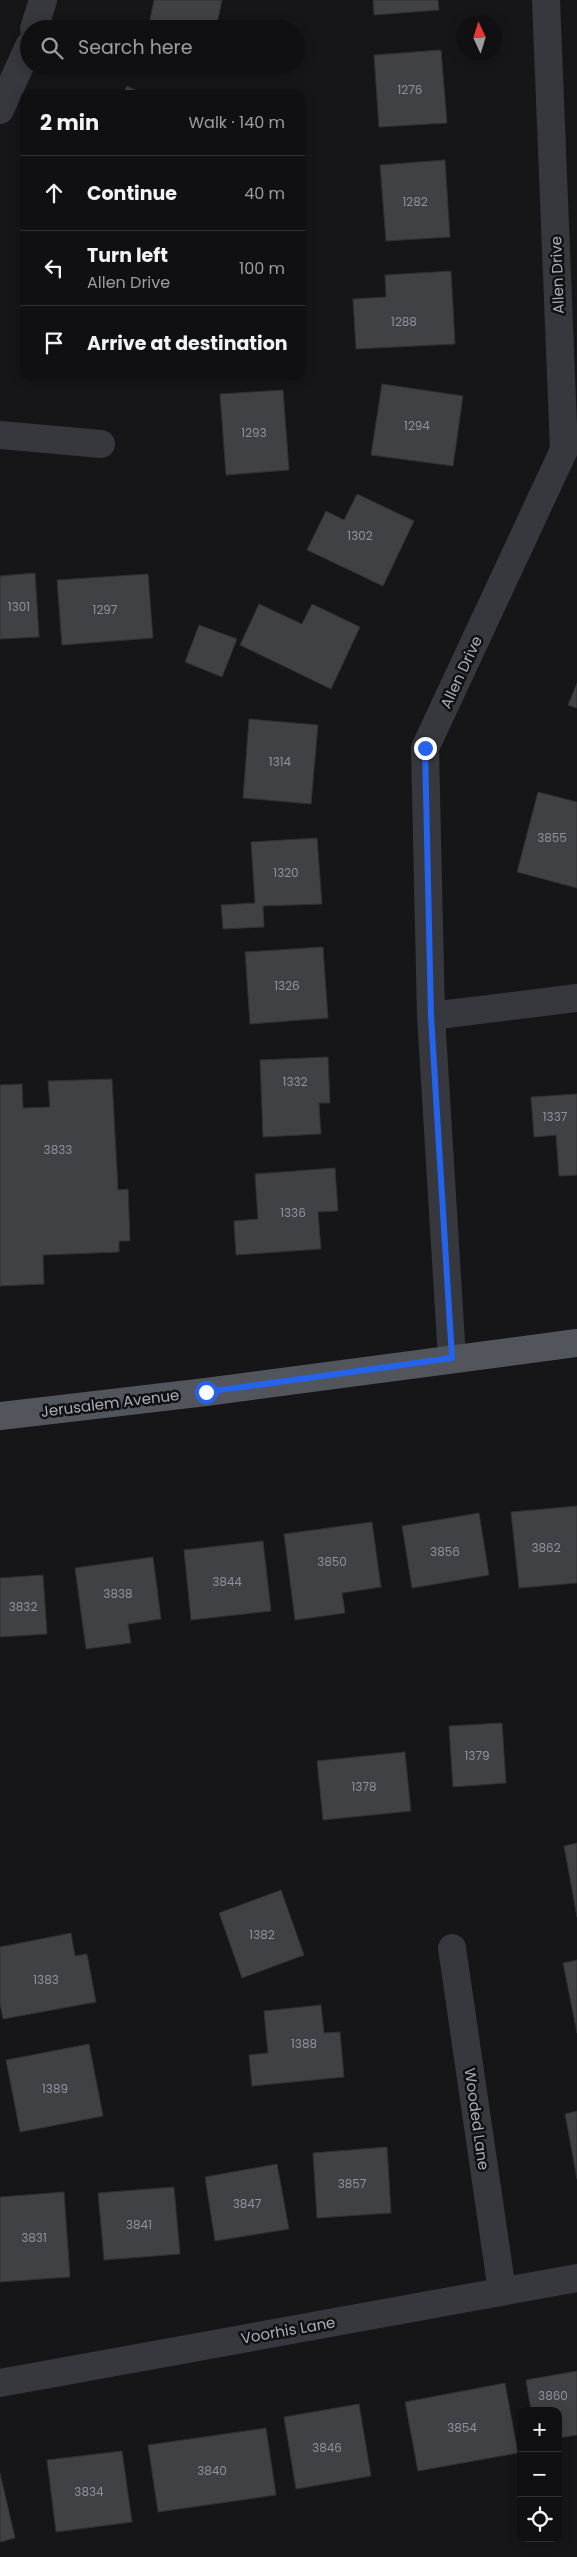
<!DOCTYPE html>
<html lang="en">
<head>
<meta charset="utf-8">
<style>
	body { margin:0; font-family:Poppins,sans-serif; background:#1e1e20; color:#f1f3f6 }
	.controls { position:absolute; right:15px; bottom:15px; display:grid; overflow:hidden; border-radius:10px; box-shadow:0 2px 12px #0003 }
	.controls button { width:45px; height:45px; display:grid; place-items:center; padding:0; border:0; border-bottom:1px solid #303032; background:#101012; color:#f1f3f6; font:25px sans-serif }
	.compass { position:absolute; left:457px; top:15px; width:45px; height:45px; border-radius:50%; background:#101012; box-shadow:0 2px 12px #0003; rotate:356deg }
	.stop { position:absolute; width:15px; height:15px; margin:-11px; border:4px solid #2563eb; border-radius:50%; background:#fff }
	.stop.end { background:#2563eb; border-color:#fff; box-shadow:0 1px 5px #0008 }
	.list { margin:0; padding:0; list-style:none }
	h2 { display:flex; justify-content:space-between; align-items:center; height:65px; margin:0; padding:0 20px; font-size:21px }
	h2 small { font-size:16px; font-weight:400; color:#9c9d9f }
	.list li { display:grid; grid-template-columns:32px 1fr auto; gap:15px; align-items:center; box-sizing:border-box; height:75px; padding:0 20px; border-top:1px solid #303032 }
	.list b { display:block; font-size:19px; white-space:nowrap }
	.list p { margin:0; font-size:16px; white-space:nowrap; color:#9c9d9f }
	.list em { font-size:16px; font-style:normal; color:#9c9d9f }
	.icon { flex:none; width:28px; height:28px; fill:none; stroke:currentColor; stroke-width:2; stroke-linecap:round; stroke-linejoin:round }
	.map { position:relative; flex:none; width:577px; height:2557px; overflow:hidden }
	.search { position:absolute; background:#101012; box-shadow:0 2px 12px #0003; left:20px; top:20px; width:285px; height:55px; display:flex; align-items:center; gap:12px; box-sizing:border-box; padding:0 18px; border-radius:28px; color:#9c9d9f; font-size:19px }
	.panel { position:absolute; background:#101012; box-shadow:0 2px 12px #0003; left:20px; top:90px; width:285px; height:290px; border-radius:10px }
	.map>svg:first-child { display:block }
</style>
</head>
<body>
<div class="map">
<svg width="577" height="2557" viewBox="0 0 577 2557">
	<rect width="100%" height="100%" fill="#161618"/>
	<path fill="#404145" stroke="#303034" d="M 154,0 L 222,0 L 216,29 L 148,29 Z
		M 373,0 L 438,0 L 439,10 L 374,15 Z
		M 441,50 L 447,123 L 379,127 L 374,55 Z
		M 175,66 L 208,66 L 206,73 Z
		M 127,86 L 143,94 L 123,94 Z
		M 445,160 L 450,237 L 386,241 L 380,165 Z
		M 451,271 L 455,344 L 356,349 L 353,299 L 386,297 L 385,275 Z
		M 382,384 L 463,396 L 453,466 L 371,455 Z
		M 283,390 L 289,470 L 226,475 L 220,394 Z
		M 357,494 L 414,521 L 383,586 L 307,550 L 326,511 L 344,520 Z
		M 35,573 L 39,637 L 0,639 L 0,576 Z
		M 148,574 L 153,638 L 62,645 L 57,580 Z
		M 259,604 L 302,624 L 312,604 L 360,627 L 331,689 L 240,645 Z
		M 199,625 L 237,639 L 222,677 L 185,662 Z
		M 577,683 L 577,708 L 568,705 Z
		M 249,719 L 318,725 L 311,804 L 243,798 Z
		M 538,792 L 577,802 L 577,888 L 517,872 Z
		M 317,838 L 322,904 L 263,906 L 264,927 L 223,929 L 221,905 L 255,903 L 251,842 Z
		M 323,947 L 328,1018 L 250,1024 L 245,952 Z
		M 328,1057 L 330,1103 L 319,1103 L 321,1134 L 263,1137 L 260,1060 Z
		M 112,1079 L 118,1190 L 128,1189 L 130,1241 L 119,1241 L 119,1252 L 43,1255 L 44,1284 L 0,1286 L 0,1085 L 22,1084 L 23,1108 L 50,1107 L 48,1081 Z
		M 577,1094 L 577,1175 L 559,1176 L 556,1135 L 534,1137 L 531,1097 Z
		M 335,1168 L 338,1211 L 318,1212 L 321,1249 L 236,1255 L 234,1221 L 258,1219 L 255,1174 Z
		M 577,1506 L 577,1583 L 519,1588 L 511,1512 Z
		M 479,1513 L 489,1575 L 412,1588 L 402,1526 Z
		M 372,1522 L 381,1587 L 342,1593 L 345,1613 L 295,1620 L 284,1534 Z
		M 263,1541 L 271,1611 L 191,1620 L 184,1550 Z
		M 153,1557 L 161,1619 L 128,1624 L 131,1643 L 86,1649 L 75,1568 Z
		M 43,1575 L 47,1634 L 0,1637 L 0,1578 Z
		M 502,1723 L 506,1783 L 453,1787 L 449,1726 Z
		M 405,1752 L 411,1811 L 323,1820 L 317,1761 Z
		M 577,1843 L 577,1917 L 564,1846 Z
		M 281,1890 L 304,1955 L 242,1978 L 219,1913 Z
		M 71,1933 L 75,1956 L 87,1954 L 96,2002 L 3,2019 L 0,2004 L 0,1947 Z
		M 577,1960 L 577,2033 L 563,1963 Z
		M 321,2005 L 324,2033 L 340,2032 L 344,2077 L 252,2086 L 249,2055 L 268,2053 L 264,2011 Z
		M 89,2044 L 103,2116 L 20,2132 L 6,2060 Z
		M 577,2111 L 577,2179 L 565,2114 Z
		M 387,2147 L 391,2213 L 317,2218 L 313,2153 Z
		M 277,2164 L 289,2229 L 215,2241 L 205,2177 Z
		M 174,2187 L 180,2254 L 104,2260 L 98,2193 Z
		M 64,2192 L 70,2277 L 0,2282 L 0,2197 Z
		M 577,2371 L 577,2435 L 558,2438 L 558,2411 L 531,2411 L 526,2380 Z
		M 505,2383 L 518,2453 L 418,2471 L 405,2402 Z
		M 359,2404 L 371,2476 L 296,2489 L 284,2417 Z
		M 266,2428 L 276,2495 L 158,2512 L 148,2445 Z
		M 122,2451 L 132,2522 L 56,2532 L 47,2460 Z
		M 0,2473 L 15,2538 L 0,2542 Z"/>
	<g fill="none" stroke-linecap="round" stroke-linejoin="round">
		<path stroke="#37383d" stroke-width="28" d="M 34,29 L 43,0
			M 0,110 L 29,46
			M 0,435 L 101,444
			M 431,1016 L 577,998
			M 452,1358 L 431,1016 L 425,748 L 564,450 L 546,0
			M 452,1948 L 502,2291
			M 0,2383 L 577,2278"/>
		<path stroke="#53555c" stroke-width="28" d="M 0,1416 L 206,1392 L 577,1343"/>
	</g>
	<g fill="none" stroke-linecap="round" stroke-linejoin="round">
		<path stroke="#2563eb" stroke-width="6" d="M 206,1392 L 452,1358 L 431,1016 L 425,748"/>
	</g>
	<g text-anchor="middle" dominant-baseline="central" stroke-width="5" stroke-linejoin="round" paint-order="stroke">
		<g font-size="12" fill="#8e929b">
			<text x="410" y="89">1276</text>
			<text x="415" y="201">1282</text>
			<text x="404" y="321">1288</text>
			<text x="417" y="425">1294</text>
			<text x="254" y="432">1293</text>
			<text x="360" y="535">1302</text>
			<text x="19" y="606">1301</text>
			<text x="105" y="609">1297</text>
			<text x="280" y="761">1314</text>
			<text x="552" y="837">3855</text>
			<text x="286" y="872">1320</text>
			<text x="287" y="985">1326</text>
			<text x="295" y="1081">1332</text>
			<text x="555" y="1116">1337</text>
			<text x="58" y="1149">3833</text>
			<text x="293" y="1212">1336</text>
			<text x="546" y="1547">3862</text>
			<text x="445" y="1551">3856</text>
			<text x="332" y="1561">3850</text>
			<text x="227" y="1581">3844</text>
			<text x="118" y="1593">3838</text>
			<text x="23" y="1606">3832</text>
			<text x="477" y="1755">1379</text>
			<text x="364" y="1786">1378</text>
			<text x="262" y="1934">1382</text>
			<text x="46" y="1979">1383</text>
			<text x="304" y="2043">1388</text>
			<text x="55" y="2088">1389</text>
			<text x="352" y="2183">3857</text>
			<text x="247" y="2203">3847</text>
			<text x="139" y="2224">3841</text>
			<text x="34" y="2237">3831</text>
			<text x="553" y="2395">3860</text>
			<text x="462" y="2427">3854</text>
			<text x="327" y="2447">3846</text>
			<text x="212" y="2470">3840</text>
			<text x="89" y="2491">3834</text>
		</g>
		<g font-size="15" fill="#a8adb8" stroke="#111113">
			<text transform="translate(557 275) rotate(-92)">Allen Drive</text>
			<text transform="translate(461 672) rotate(-65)">Allen Drive</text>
			<text transform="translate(110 1403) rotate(-7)">Jerusalem Avenue</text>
			<text transform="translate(477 2119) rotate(82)">Wooded Lane</text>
			<text transform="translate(288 2330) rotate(-10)">Voorhis Lane</text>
		</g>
	</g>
</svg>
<div class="controls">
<button>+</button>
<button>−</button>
<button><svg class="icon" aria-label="locate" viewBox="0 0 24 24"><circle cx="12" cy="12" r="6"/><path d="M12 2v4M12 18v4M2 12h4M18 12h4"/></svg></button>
</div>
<svg class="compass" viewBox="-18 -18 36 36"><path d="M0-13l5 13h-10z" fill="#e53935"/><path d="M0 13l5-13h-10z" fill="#9c9d9f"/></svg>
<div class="stop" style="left:206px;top:1392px"></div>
<div class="stop end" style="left:425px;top:748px"></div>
<div class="search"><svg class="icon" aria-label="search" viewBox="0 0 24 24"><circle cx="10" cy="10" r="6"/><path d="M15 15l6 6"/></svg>Search here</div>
<section class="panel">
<h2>2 min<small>Walk · 140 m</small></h2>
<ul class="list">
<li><svg class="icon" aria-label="ahead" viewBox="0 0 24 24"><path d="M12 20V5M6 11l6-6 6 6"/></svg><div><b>Continue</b></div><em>40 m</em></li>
<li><svg class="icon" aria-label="left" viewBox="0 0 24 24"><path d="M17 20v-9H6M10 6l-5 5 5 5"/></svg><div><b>Turn left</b><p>Allen Drive</p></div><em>100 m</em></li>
<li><svg class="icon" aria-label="arrive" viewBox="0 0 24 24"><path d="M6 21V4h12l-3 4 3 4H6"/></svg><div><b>Arrive at destination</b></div></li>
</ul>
</section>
</div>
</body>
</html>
